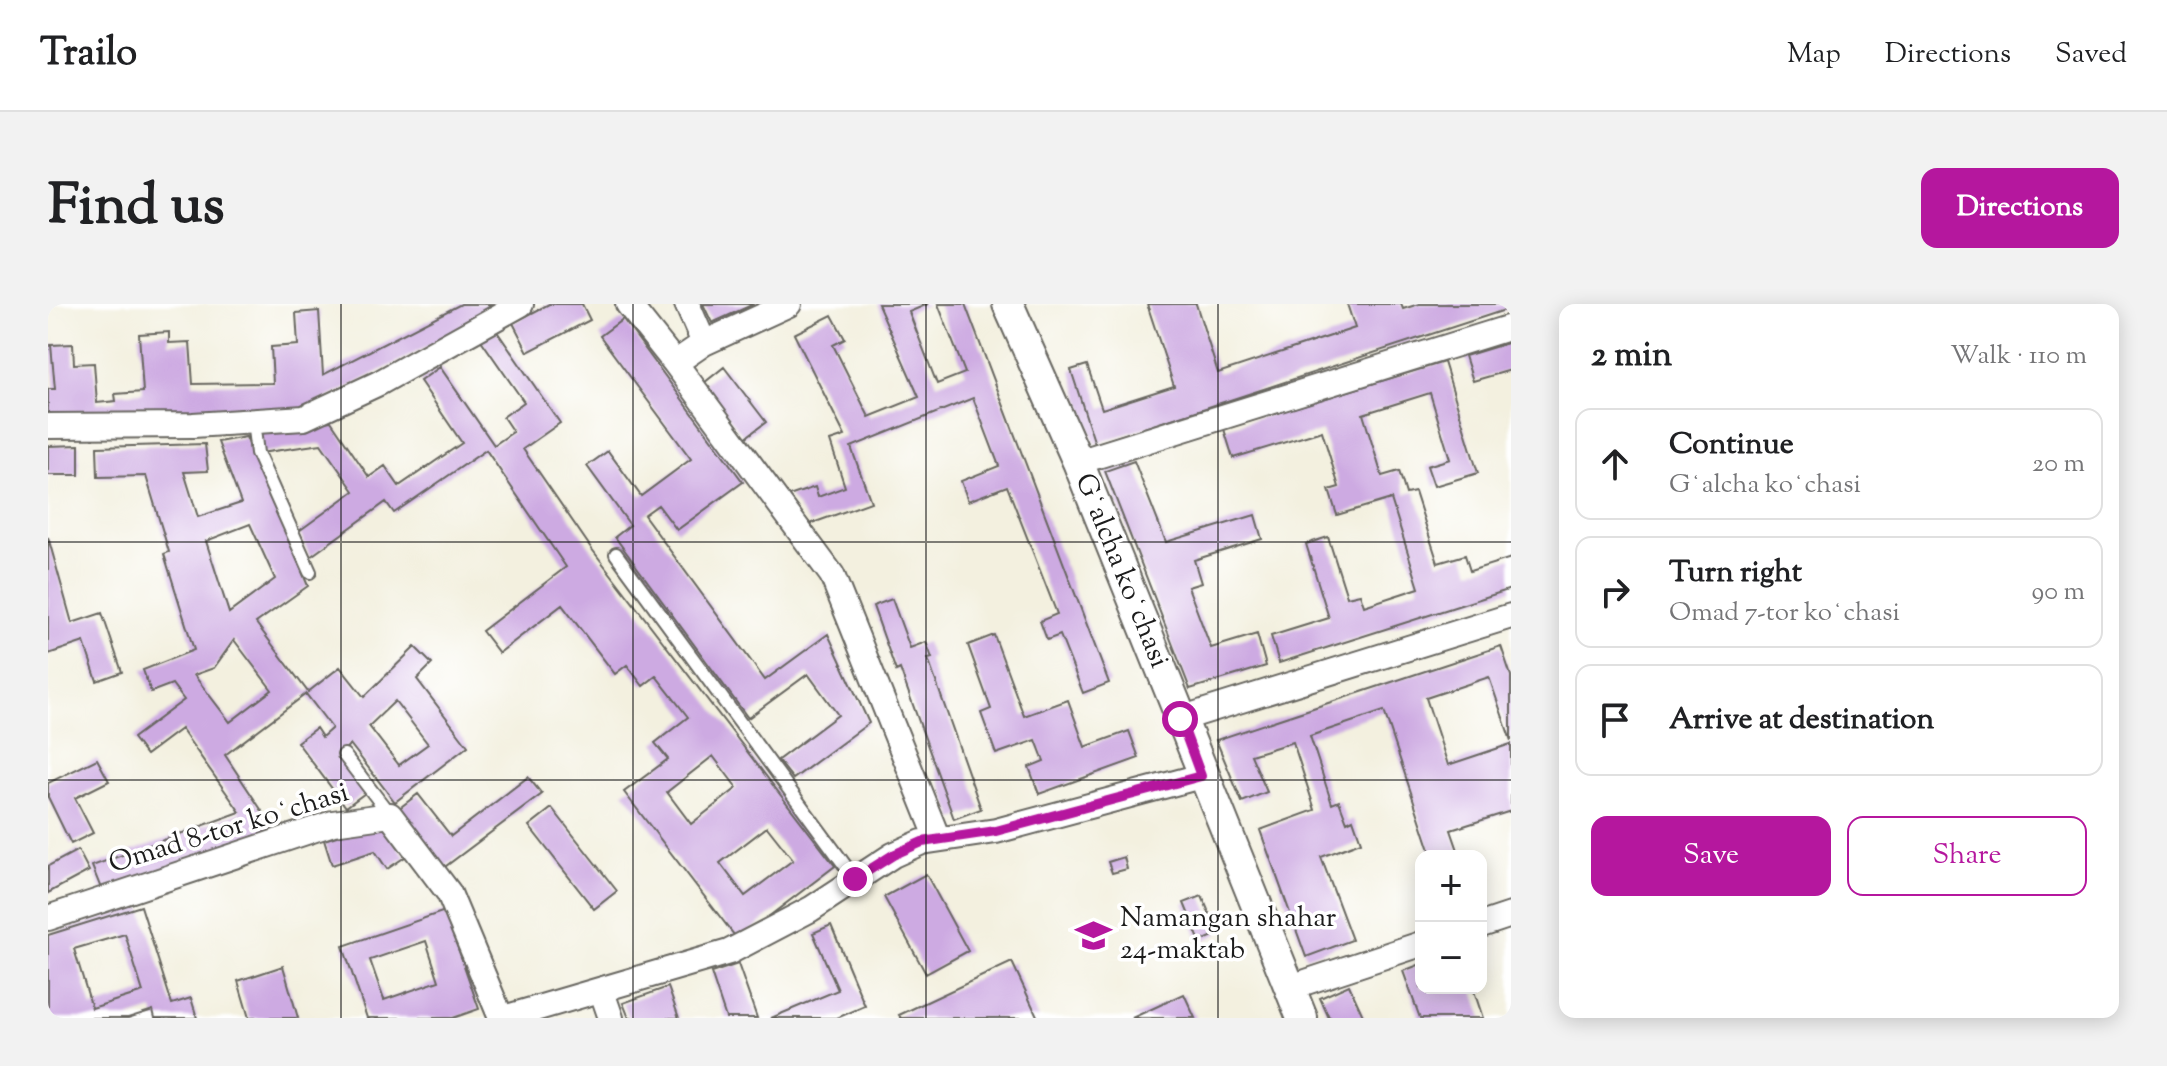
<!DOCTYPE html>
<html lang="en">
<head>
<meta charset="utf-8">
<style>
	body { margin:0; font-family:"Sorts Mill Goudy",serif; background:#f2f2f2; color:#202124 }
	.controls { position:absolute; right:24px; bottom:24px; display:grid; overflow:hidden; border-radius:16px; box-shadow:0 4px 20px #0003 }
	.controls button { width:72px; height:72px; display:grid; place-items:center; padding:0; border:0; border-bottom:2px solid #e0e0e0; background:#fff; color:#202124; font:40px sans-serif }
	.stop { position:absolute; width:24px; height:24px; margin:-18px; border:6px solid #b5179e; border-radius:50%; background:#fff }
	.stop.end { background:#b5179e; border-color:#fff; box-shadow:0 2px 8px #0008 }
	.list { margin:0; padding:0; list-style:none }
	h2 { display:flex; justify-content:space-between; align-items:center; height:104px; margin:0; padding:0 32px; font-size:34px }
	h2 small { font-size:26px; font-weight:400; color:#757577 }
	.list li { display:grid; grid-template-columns:52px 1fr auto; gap:24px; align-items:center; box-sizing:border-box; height:112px; margin:0 16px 16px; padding:0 16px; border:2px solid #e0e0e0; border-radius:16px }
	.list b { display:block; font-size:30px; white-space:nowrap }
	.list p { margin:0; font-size:26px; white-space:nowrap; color:#757577 }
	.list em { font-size:26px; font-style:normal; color:#757577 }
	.actions { display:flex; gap:16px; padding:24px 32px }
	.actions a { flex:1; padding:18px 0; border:2px solid #b5179e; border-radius:16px; text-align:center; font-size:28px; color:#b5179e }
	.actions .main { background:#b5179e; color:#fff }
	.icon { flex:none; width:44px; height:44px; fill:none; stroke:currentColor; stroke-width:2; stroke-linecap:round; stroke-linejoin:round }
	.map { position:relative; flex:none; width:1463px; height:714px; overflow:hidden; border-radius:16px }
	header { display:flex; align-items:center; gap:48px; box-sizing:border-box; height:112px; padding:0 40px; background:#fff; border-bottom:2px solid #e0e0e0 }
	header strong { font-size:38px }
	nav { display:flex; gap:44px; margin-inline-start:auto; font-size:28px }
	.intro { display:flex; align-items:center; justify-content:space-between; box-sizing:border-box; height:192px; padding:0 48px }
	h1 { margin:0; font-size:56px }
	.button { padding:20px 36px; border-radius:16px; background:#b5179e; color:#fff; font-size:28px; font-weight:700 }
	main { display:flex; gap:48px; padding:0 48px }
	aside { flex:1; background:#fff; border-radius:16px; box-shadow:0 4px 20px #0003 }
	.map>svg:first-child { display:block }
</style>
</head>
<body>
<header>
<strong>Trailo</strong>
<nav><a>Map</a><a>Directions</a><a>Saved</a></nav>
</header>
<div class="intro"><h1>Find us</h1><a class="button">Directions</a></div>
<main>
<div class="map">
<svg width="1463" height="714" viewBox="0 0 1463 714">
	<rect width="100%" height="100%" fill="#fff"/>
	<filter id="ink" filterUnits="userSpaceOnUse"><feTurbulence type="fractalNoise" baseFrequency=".0125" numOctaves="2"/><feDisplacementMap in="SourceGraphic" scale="16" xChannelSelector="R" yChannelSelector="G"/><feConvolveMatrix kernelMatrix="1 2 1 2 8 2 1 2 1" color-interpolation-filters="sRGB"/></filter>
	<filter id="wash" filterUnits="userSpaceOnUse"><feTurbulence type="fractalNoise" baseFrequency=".006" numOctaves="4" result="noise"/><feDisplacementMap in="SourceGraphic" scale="32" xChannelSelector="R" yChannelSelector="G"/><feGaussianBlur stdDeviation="1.8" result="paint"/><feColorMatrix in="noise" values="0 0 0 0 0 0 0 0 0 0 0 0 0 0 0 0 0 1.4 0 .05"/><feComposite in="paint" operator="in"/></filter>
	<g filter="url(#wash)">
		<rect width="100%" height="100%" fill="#f3f0df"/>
		<g id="blocks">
			<path fill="#cdaae2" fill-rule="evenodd" d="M 413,0 L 445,0 L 449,7 L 254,107 L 0,112 L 0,85 L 7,85 L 3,41 L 25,40 L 26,60 L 46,59 L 49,99 L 68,97 L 67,90 L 95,88 L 91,30 L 121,28 L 121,39 L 142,38 L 145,80 L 225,79 L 223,43 L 250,41 L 248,9 L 271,7 L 275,71 Z
				M 501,0 L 534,0 L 542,16 L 480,48 L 465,19 Z
				M 655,0 L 706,0 L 664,19 Z
				M 830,0 L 880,0 L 861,8 L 889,80 L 917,69 L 890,0 L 917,0 L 1061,379 L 1035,389 L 1012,331 L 999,336 L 992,317 L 1009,310 L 959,182 L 920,197 L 913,177 L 951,162 L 925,94 L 803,143 L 823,198 L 762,220 L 741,192 L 767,183 L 770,193 L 797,183 L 782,137 L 797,132 L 746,30 L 784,11 L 797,35 L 785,41 L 821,113 L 871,93 Z
				M 1099,0 L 1148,0 L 1170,69 L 1307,24 L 1299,0 L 1353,0 L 1355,5 L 1371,0 L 1463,0 L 1463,4 L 1047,140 L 1023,66 L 1039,61 L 1054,105 L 1126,82 Z
				M 575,15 L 695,178 L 629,226 L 610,201 L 596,211 L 717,376 L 780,330 L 821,419 L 745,475 L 730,456 L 790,411 L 760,370 L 700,414 L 567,233 L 582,221 L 539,162 L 560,147 L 593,192 L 643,155 L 552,32 Z
				M 448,26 L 512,119 L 475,145 L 543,244 L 787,562 L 690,636 L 576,488 L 620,455 L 607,439 L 640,413 L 608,372 L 595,382 L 579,361 L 567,370 L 514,301 L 451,349 L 434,327 L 518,263 L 438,146 L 346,209 L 338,198 L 262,253 L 251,227 L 306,187 L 273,140 L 212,149 L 209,128 L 283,117 L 321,173 L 337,162 L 351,182 L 414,139 L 372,77 L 392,63 L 446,141 L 465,128 L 455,113 L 476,98 L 433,36 ZM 665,452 L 689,484 L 643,520 L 619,488 ZM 719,523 L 745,556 L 697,592 L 672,559 Z
				M 1463,38 L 1463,66 L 1425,77 L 1417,52 Z
				M 1396,58 L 1430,169 L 1386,182 L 1379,162 L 1402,155 L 1382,89 L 1315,110 L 1334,172 L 1351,167 L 1358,190 L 1367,188 L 1390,259 L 1417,251 L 1422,267 L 1463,254 L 1463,285 L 1231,359 L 1223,332 L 1281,314 L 1258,240 L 1280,233 L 1299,293 L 1312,290 L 1316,302 L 1371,284 L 1343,195 L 1289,211 L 1281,186 L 1291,183 L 1274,127 L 1185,154 L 1176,125 Z
				M 676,63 L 718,118 L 697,134 L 656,79 Z
				M 198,133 L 260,282 L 208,319 L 260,388 L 292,363 L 316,393 L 367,343 L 384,360 L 369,375 L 420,442 L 347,498 L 302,440 L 290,453 L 317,489 L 298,503 L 249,438 L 268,424 L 274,433 L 284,424 L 258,390 L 177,451 L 226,525 L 54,587 L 44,562 L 192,508 L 133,425 L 98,451 L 85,434 L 136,396 L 124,380 L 103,388 L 95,366 L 146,346 L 116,250 L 121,248 L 98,172 L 50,173 L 49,143 L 157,140 L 160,167 L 136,168 L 150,213 L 193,199 L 170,138 ZM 202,220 L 227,275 L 181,309 L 158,237 ZM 186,336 L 224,386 L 182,418 L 146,371 L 166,364 ZM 347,397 L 380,440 L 351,461 L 321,422 Z
				M 31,141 L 31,171 L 0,171 L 0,142 Z
				M 1086,157 L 1118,238 L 1207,211 L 1214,235 L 1146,256 L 1153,279 L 1140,283 L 1163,344 L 1209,330 L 1218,362 L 1142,385 L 1057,167 Z
				M 0,233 L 24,319 L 54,309 L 74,368 L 49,377 L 36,338 L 0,350 Z
				M 844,295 L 862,344 L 878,338 L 884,354 L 880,355 L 933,505 L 906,515 L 852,365 L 848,367 L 825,302 Z
				M 946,331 L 976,412 L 1020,396 L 1037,443 L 1081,427 L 1091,454 L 991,490 L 981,463 L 996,457 L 988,436 L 948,450 L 933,409 L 943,405 L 920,341 Z
				M 1453,342 L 1463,372 L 1463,437 L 1441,373 L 1378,394 L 1400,461 L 1463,440 L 1463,507 L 1403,526 L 1412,552 L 1384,552 L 1336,407 L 1262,432 L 1284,500 L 1291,497 L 1299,518 L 1305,515 L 1313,538 L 1273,553 L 1304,636 L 1258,653 L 1212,526 L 1267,506 L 1245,438 L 1203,451 L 1219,488 L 1194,498 L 1168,436 Z
				M 49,455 L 61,477 L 27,494 L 45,529 L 23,540 L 0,493 L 0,479 Z
				M 480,473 L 494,490 L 394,565 L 349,506 L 370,490 L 403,532 Z
				M 504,504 L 569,587 L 546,605 L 481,522 Z
				M 333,518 L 357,553 L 339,565 L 327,547 L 284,561 L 276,536 Z
				M 30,546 L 41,567 L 0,589 L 0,562 Z
				M 1076,553 L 1079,565 L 1064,569 L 1060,558 Z
				M 878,570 L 920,647 L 878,670 L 836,593 Z
				M 1154,592 L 1170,630 L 1152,638 L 1136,599 Z
				M 93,602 L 124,700 L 143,694 L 149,714 L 107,714 L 105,706 L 80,714 L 0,714 L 0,631 ZM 77,630 L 95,688 L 44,704 L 26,645 Z
				M 397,607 L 431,705 L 405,714 L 319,714 L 295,642 ZM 378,637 L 391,677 L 336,696 L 322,656 Z
				M 783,621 L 817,702 L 789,714 L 723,714 L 790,686 L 765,629 Z
				M 964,658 L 990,714 L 853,714 L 851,711 Z
				M 690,660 L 709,714 L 678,714 L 663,669 Z
				M 1373,660 L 1373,684 L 1425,684 L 1435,714 L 1372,714 L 1355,667 Z
				M 235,662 L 250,714 L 201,714 L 190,677 Z
				M 1301,681 L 1316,714 L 1281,714 L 1272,694 Z
				M 620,683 L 631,714 L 581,714 L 575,699 Z
				M 1136,690 L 1147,714 L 1084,714 Z"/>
		</g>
	</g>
	<g filter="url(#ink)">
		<use href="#blocks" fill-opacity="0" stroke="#676660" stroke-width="2"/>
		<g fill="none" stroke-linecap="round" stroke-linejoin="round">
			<defs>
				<path id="service" d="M 205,118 L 209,149 L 262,268
					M 568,250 L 807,575
					M 296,451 L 342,511"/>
				<path id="minor" d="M 580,0 L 627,59 L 656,39 L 741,0
					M 639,0 L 656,39
					M 627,59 L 784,271 L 890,535
					M 0,122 L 145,121 L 256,114 L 331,79 L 473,0
					M 1030,158 L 1463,23
					M 1132,415 L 1463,312
					M 0,614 L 285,519 L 342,511 L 401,589 L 453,714
					M 1433,621 L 1463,611
					M 1240,684 L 1373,640
					M 554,688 L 563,714
					M 456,714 L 681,648 L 763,605 L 845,551 L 874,538 L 948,527 L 1153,472"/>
				<path id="tertiary" d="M 960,0 L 1030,158 L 1254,714"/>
			</defs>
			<use href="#service" stroke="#676660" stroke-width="16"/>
			<use href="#minor" stroke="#676660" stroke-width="28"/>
			<use href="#tertiary" stroke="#676660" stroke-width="34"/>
			<use href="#service" stroke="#fff" stroke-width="12"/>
			<use href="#minor" stroke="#fff" stroke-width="24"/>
			<use href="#tertiary" stroke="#fff" stroke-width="30"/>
		</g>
	</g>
	<g fill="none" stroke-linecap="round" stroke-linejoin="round" filter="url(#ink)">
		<path stroke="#b5179e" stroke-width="10" d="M 807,575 L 845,551 L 874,538 L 948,527 L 1153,472 L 1132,415"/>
	</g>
	<path fill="none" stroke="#1c1c1c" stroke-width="2" stroke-opacity="0.55" d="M 293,0 L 293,714M 585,0 L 585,714M 878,0 L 878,714M 1170,0 L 1170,714M 0,238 L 1463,238M 0,476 L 1463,476"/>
	<defs>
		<symbol id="school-bare" viewBox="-9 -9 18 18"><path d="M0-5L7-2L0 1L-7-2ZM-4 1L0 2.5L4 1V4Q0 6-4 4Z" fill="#b5179e" stroke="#fff" stroke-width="2.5" paint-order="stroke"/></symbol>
	</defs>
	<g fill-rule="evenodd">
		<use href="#school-bare" x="1020" y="606" width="51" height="51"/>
	</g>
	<g text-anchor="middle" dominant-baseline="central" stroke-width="7" stroke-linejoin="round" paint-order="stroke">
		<g font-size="28" fill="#1c1c1c" stroke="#fff">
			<text transform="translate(1073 267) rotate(68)">Gʻalcha koʻchasi</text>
			<text transform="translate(181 525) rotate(-17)">Omad 8-tor koʻchasi</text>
		</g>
		<g font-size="28" fill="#1c1c1c" stroke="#fff" text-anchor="start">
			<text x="1072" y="615">Namangan shahar<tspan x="1072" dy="32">24-maktab</tspan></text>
		</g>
	</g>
</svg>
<div class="controls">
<button>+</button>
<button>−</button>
</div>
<div class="stop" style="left:1132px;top:415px"></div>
<div class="stop end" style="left:807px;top:575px"></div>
</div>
<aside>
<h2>2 min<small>Walk · 110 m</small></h2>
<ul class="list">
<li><svg class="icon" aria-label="ahead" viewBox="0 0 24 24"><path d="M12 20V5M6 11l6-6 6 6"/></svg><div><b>Continue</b><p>Gʻalcha koʻchasi</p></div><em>20 m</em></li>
<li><svg class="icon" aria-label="right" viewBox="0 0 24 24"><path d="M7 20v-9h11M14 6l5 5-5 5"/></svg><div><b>Turn right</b><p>Omad 7-tor koʻchasi</p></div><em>90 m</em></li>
<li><svg class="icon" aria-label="arrive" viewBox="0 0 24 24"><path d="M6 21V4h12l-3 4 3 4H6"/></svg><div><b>Arrive at destination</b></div></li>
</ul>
<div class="actions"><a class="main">Save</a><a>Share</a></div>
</aside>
</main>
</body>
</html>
